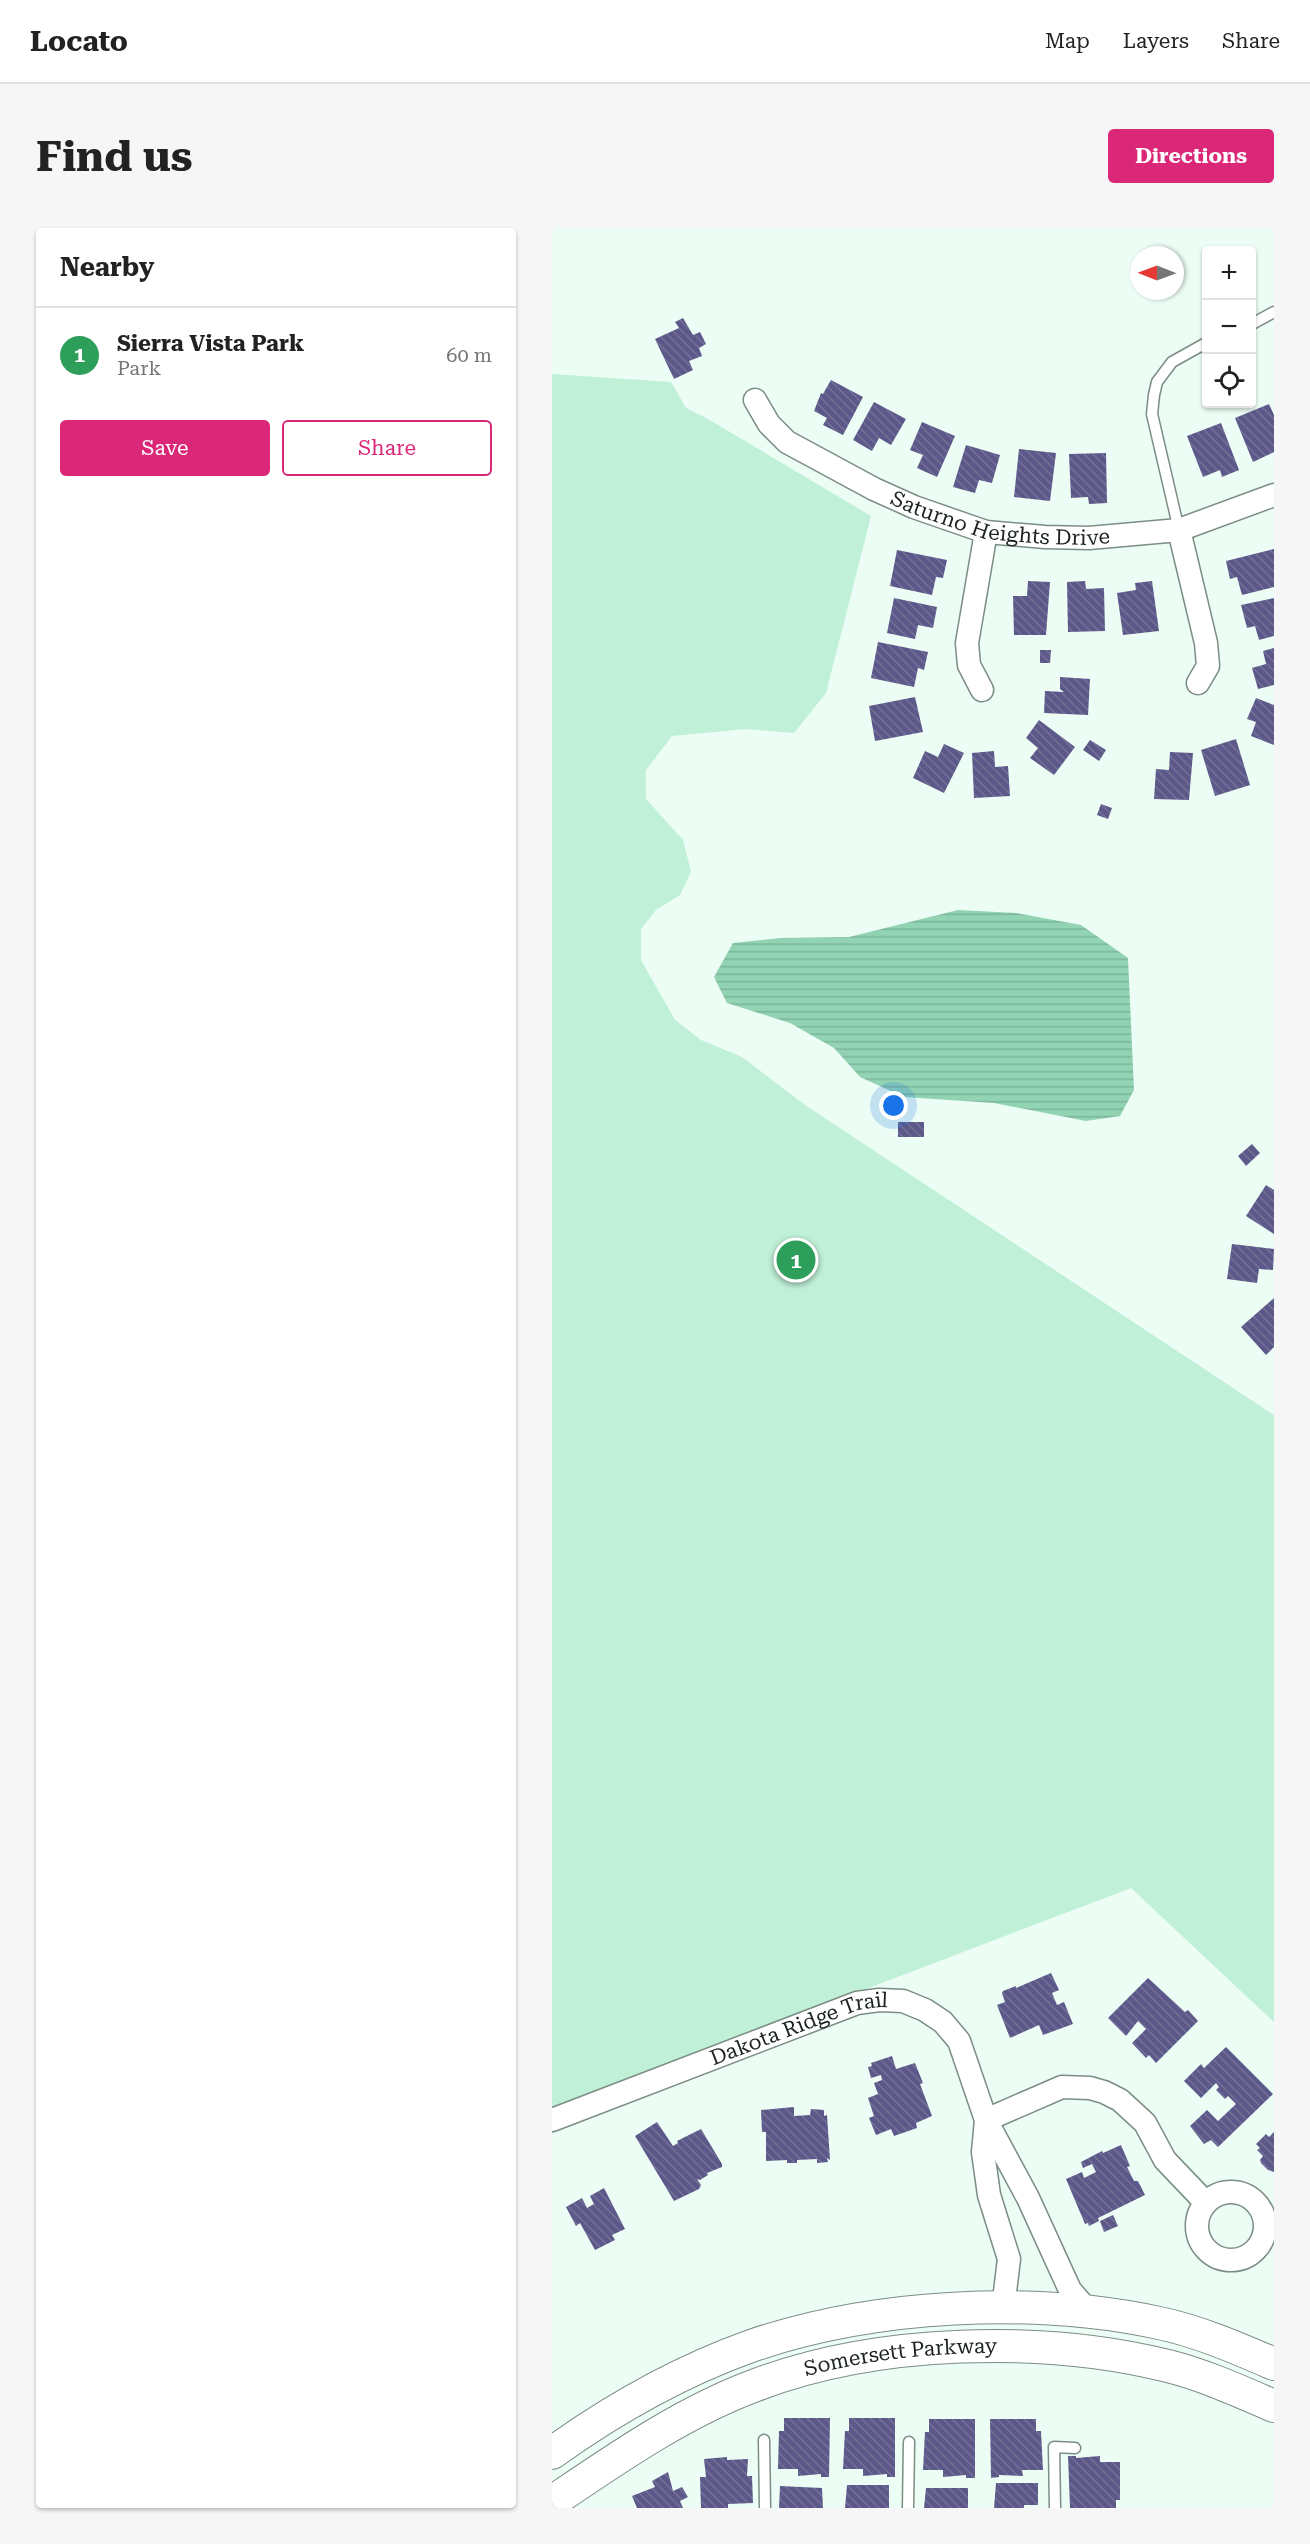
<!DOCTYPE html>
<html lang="en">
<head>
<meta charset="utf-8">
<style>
	body { margin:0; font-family:"Roboto Serif",serif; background:#f6f6f6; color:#222 }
	.controls { position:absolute; right:18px; top:18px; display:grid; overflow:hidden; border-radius:6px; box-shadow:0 2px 4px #0004 }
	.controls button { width:54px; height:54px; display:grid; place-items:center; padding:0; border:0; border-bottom:2px solid #e0e0e0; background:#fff; color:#222; font:30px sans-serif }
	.compass { position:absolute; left:578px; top:18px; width:54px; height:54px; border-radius:50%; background:#fff; box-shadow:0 2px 4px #0004; rotate:271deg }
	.you { position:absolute; left:342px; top:878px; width:21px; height:21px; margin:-15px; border:4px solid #fff; border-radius:50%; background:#1a73e8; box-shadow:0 0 0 9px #1a73e833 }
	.badge { display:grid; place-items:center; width:39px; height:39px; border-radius:50%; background:#db2777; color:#fff; font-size:20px; font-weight:700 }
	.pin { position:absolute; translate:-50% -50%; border:3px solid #fff; box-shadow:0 2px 6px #0006 }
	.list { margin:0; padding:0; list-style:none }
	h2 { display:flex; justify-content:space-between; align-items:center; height:78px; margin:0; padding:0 24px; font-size:26px }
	h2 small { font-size:20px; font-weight:400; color:#767676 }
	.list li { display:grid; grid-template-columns:39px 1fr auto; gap:18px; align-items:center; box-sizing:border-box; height:96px; padding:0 24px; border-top:2px solid #e0e0e0 }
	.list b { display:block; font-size:22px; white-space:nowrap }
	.list p { margin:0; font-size:20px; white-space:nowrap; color:#767676 }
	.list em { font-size:20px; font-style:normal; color:#767676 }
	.actions { display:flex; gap:12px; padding:18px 24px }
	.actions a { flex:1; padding:14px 0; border:2px solid #db2777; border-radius:6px; text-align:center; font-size:21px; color:#db2777 }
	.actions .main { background:#db2777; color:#fff }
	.icon { flex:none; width:33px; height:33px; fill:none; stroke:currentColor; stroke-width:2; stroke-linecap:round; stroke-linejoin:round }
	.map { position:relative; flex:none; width:722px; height:2280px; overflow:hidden; border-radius:6px }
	header { display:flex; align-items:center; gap:36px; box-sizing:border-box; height:84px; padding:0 30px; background:#fff; border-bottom:2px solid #e0e0e0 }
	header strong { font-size:28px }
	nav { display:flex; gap:33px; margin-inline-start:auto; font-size:21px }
	.intro { display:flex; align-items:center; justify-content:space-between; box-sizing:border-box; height:144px; padding:0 36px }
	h1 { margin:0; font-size:42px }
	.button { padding:15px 27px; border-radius:6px; background:#db2777; color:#fff; font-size:21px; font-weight:700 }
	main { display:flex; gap:36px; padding:0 36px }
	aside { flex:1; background:#fff; border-radius:6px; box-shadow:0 2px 4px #0004 }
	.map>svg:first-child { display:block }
</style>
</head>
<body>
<header>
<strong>Locato</strong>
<nav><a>Map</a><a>Layers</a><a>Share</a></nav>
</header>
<div class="intro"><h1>Find us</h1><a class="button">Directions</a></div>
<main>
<aside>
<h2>Nearby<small></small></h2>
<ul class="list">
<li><span class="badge" style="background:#2e9e5b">1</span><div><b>Sierra Vista Park</b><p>Park</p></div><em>60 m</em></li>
</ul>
<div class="actions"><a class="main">Save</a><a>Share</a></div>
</aside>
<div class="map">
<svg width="722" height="2280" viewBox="0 0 722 2280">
	<defs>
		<pattern id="water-rules" width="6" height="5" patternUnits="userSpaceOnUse" patternTransform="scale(1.5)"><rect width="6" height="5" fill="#92d3b3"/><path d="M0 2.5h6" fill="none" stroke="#7db59a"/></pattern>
		<pattern id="building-back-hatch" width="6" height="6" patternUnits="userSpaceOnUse" patternTransform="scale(1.5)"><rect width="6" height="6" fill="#5c588a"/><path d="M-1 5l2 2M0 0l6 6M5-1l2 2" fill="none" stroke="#747196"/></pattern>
	</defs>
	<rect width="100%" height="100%" fill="#ebfdf4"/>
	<path fill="#c0f0d8" d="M 0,146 L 119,154 L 134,180 L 156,191 L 319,288 L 274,465 L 242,505 L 194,501 L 120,508 L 94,542 L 94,571 L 131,612 L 139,644 L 128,667 L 104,682 L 89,701 L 89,732 L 123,792 L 149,812 L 190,829 L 253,877 L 722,1187 L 722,1794 L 579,1660 L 301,1766 L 0,1884 Z"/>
	<path fill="url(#water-rules)" d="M 406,682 L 464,685 L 529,697 L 576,730 L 582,862 L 568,888 L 534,893 L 442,875 L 352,869 L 308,849 L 282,820 L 238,795 L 175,775 L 162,749 L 181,715 L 228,710 L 297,709 Z"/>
	<path fill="url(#building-back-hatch)" d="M 131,90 L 141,107 L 148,104 L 154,116 L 147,120 L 150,128 L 137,133 L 141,142 L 122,151 L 103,111 L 127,100 L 123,94 Z
		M 279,152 L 311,169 L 291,207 L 271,197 L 275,190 L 262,183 L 269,165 L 271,166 Z
		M 322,174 L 354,191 L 339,217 L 327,210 L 320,223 L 301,212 Z
		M 717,176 L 722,187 L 722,224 L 701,234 L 683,190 Z
		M 370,194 L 403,208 L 385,249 L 365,240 L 371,227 L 358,222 Z
		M 669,195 L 687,242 L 670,249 L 668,242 L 651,249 L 635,208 Z
		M 414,217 L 448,227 L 440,255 L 427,252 L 423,265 L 401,259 Z
		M 467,221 L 504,225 L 498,273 L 462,269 Z
		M 554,225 L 555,275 L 537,276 L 536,269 L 519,270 L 517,226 Z
		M 722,321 L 722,359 L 690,367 L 685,349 L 678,351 L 674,333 Z
		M 345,322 L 395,332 L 391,350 L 384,349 L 380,367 L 338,358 Z
		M 476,353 L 498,354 L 494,407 L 462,407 L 461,368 L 475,368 Z
		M 533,353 L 534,361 L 552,360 L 553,403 L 516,404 L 515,354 Z
		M 600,353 L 607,403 L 571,407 L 565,365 L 584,362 L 583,355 Z
		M 342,370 L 385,379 L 381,400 L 366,397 L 363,411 L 335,405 Z
		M 722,370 L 722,408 L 707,412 L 703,398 L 695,400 L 689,377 Z
		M 326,414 L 376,424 L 372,442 L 366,440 L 362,459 L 319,450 Z
		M 722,420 L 722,457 L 706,461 L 700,440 L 714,436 L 711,423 Z
		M 488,422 L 499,422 L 498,435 L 488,435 Z
		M 508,449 L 538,451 L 536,487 L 492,485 L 493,463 L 512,464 L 508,461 Z
		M 363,469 L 371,504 L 323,513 L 317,478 Z
		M 704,470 L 722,477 L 722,517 L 699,508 L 704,494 L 695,491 Z
		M 487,492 L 523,519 L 502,547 L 478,530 L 486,520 L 474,510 Z
		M 684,511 L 698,557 L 663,568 L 649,522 Z
		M 538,512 L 554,522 L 547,533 L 531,522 Z
		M 392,516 L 412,525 L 392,565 L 361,550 L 373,523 L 386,529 Z
		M 442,523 L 443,539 L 456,538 L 458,568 L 422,570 L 420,525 Z
		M 618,524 L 641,525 L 637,572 L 602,571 L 604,541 L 617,542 Z
		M 549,576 L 560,580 L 556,591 L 545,587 Z
		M 346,894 L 372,894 L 372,909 L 346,909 Z
		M 700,916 L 708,925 L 694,938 L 686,928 Z
		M 714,957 L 722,962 L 722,1006 L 694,988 Z
		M 680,1016 L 722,1021 L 721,1042 L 707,1041 L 705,1055 L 675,1051 Z
		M 722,1070 L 722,1119 L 714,1127 L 689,1099 Z
		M 499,1745 L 507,1762 L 500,1765 L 505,1777 L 512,1774 L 521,1796 L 491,1807 L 487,1797 L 458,1810 L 445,1777 L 453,1774 L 450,1765 L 451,1763 L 464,1758 L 464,1760 Z
		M 596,1750 L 633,1784 L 636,1782 L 646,1793 L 604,1835 L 597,1827 L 594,1830 L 580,1815 L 594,1801 L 586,1793 L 574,1808 L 556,1790 Z
		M 674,1819 L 721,1866 L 666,1919 L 659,1912 L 652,1916 L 638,1898 L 655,1882 L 666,1893 L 684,1876 L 676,1868 L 673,1871 L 664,1862 L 667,1859 L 664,1855 L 649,1870 L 632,1853 L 649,1836 L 652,1840 Z
		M 340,1828 L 344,1841 L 363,1835 L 371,1855 L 368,1856 L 380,1888 L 364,1895 L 365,1900 L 342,1908 L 339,1901 L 324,1907 L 317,1890 L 322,1888 L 316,1870 L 326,1866 L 322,1855 L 330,1852 L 329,1847 L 319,1850 L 316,1839 L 320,1838 L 319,1835 Z
		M 242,1879 L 242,1888 L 258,1887 L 259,1881 L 272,1882 L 272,1888 L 275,1887 L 278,1932 L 275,1930 L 276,1934 L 265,1935 L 265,1931 L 245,1932 L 245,1935 L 235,1935 L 235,1932 L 214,1933 L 214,1904 L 210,1904 L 209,1882 Z
		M 105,1894 L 121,1918 L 126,1915 L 125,1913 L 149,1901 L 170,1936 L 170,1939 L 155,1945 L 156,1947 L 148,1952 L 145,1951 L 149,1957 L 147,1961 L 122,1973 L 83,1908 Z
		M 722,1904 L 722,1944 L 716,1942 L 709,1935 L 708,1932 L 711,1928 L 705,1922 L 708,1920 L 704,1916 L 714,1906 L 717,1909 Z
		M 569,1917 L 578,1938 L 575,1939 L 582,1953 L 586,1953 L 593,1967 L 546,1990 L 547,1993 L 537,1998 L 536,1995 L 533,1996 L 514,1951 L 530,1944 L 532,1950 L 544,1944 L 540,1936 L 531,1940 L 529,1934 L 550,1923 L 551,1925 Z
		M 52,1960 L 73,2001 L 60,2007 L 63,2012 L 43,2022 L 28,1995 L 24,1998 L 14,1979 L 30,1970 L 35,1980 L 42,1976 L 38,1968 Z
		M 561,1987 L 566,1998 L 552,2004 L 548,1993 Z
		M 232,2190 L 278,2190 L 277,2249 L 269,2249 L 269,2246 L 246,2248 L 246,2241 L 226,2241 L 227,2203 L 232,2203 Z
		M 297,2190 L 343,2190 L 343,2249 L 335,2249 L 335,2246 L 311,2248 L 311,2241 L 291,2241 L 293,2203 L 297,2203 Z
		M 377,2191 L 423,2191 L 423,2250 L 414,2250 L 414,2247 L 391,2249 L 391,2242 L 371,2242 L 373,2204 L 377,2204 Z
		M 438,2191 L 484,2191 L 484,2203 L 489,2203 L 491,2242 L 470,2242 L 471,2248 L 447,2247 L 447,2249 L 439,2250 Z
		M 516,2228 L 524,2228 L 524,2230 L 548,2228 L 548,2234 L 568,2234 L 568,2272 L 564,2272 L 564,2280 L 518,2280 Z
		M 175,2229 L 175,2232 L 196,2231 L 195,2248 L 200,2248 L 201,2275 L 176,2276 L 176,2280 L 149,2280 L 148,2249 L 154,2249 L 152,2231 Z
		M 116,2244 L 121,2263 L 130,2259 L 136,2269 L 128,2273 L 131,2280 L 85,2280 L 80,2268 L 103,2259 L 100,2253 Z
		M 444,2255 L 486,2255 L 486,2277 L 472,2277 L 472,2280 L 442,2280 Z
		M 295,2257 L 337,2257 L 337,2280 L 293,2280 Z
		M 228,2258 L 270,2260 L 271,2280 L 227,2280 Z
		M 374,2260 L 416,2260 L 416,2280 L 372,2280 Z"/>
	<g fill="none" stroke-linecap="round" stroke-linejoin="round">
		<defs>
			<path id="lane" d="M 700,96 L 722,84
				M 627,302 L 600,186 L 602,167 L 605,154 L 620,134 L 654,115
				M 212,2212 L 213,2280
				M 356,2280 L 357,2214
				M 503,2280 L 502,2219 L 523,2220"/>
			<g id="street">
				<path id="s1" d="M 203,172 L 217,196 L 235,214 L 322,261 L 362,279 L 434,304 L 493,309 L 537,310 L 627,302 L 722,267"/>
				<path d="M 627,302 L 654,415 L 656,438 L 646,455"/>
				<path d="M 430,462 L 417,437 L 415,415 L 434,304"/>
				<path id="s2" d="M 0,1892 L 305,1775 L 327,1772 L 351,1773 L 373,1782 L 391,1794 L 407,1813 L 434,1892 L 476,1970 L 518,2062 L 537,2084"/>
				<path d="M 434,1892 L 510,1859 L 538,1860 L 552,1864 L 568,1872 L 593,1895 L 613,1932 L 654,1975"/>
				<path d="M 434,1892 L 431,1924 L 437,1967 L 457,2031 L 451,2080"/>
				<circle cx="679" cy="1998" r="34"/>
			</g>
			<g id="secondary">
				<path d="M 0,2225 C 60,2182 129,2143 199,2118 C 321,2076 481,2068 607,2095 C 646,2103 685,2120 722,2136"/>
				<path id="s3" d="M 0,2274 C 65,2230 131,2184 204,2157 C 325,2111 491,2107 616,2138 C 652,2147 687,2163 722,2178"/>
			</g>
		</defs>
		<use href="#lane" stroke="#7c8d84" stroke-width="13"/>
		<use href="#street" stroke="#7c8d84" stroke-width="25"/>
		<use href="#secondary" stroke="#7c8d84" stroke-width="34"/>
		<use href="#lane" stroke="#fff" stroke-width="10"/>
		<use href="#street" stroke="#fff" stroke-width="22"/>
		<use href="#secondary" stroke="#fff" stroke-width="32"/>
	</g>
	<g text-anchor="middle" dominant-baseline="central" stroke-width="6" stroke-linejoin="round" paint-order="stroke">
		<g font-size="21" fill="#1d2420" stroke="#fff">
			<text stroke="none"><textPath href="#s1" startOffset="284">Saturno Heights Drive</textPath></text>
			<text stroke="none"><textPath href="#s2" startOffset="264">Dakota Ridge Trail</textPath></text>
			<text stroke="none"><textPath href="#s3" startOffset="384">Somersett Parkway</textPath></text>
		</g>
	</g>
</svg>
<div class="controls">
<button>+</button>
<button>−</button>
<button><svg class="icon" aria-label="locate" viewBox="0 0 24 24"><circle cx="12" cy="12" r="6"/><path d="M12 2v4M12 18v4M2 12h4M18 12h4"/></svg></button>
</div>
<svg class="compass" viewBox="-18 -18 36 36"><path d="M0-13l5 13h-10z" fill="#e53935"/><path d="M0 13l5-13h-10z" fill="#767676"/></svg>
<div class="you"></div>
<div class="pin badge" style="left:244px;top:1032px;background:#2e9e5b">1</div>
</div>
</main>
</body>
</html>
